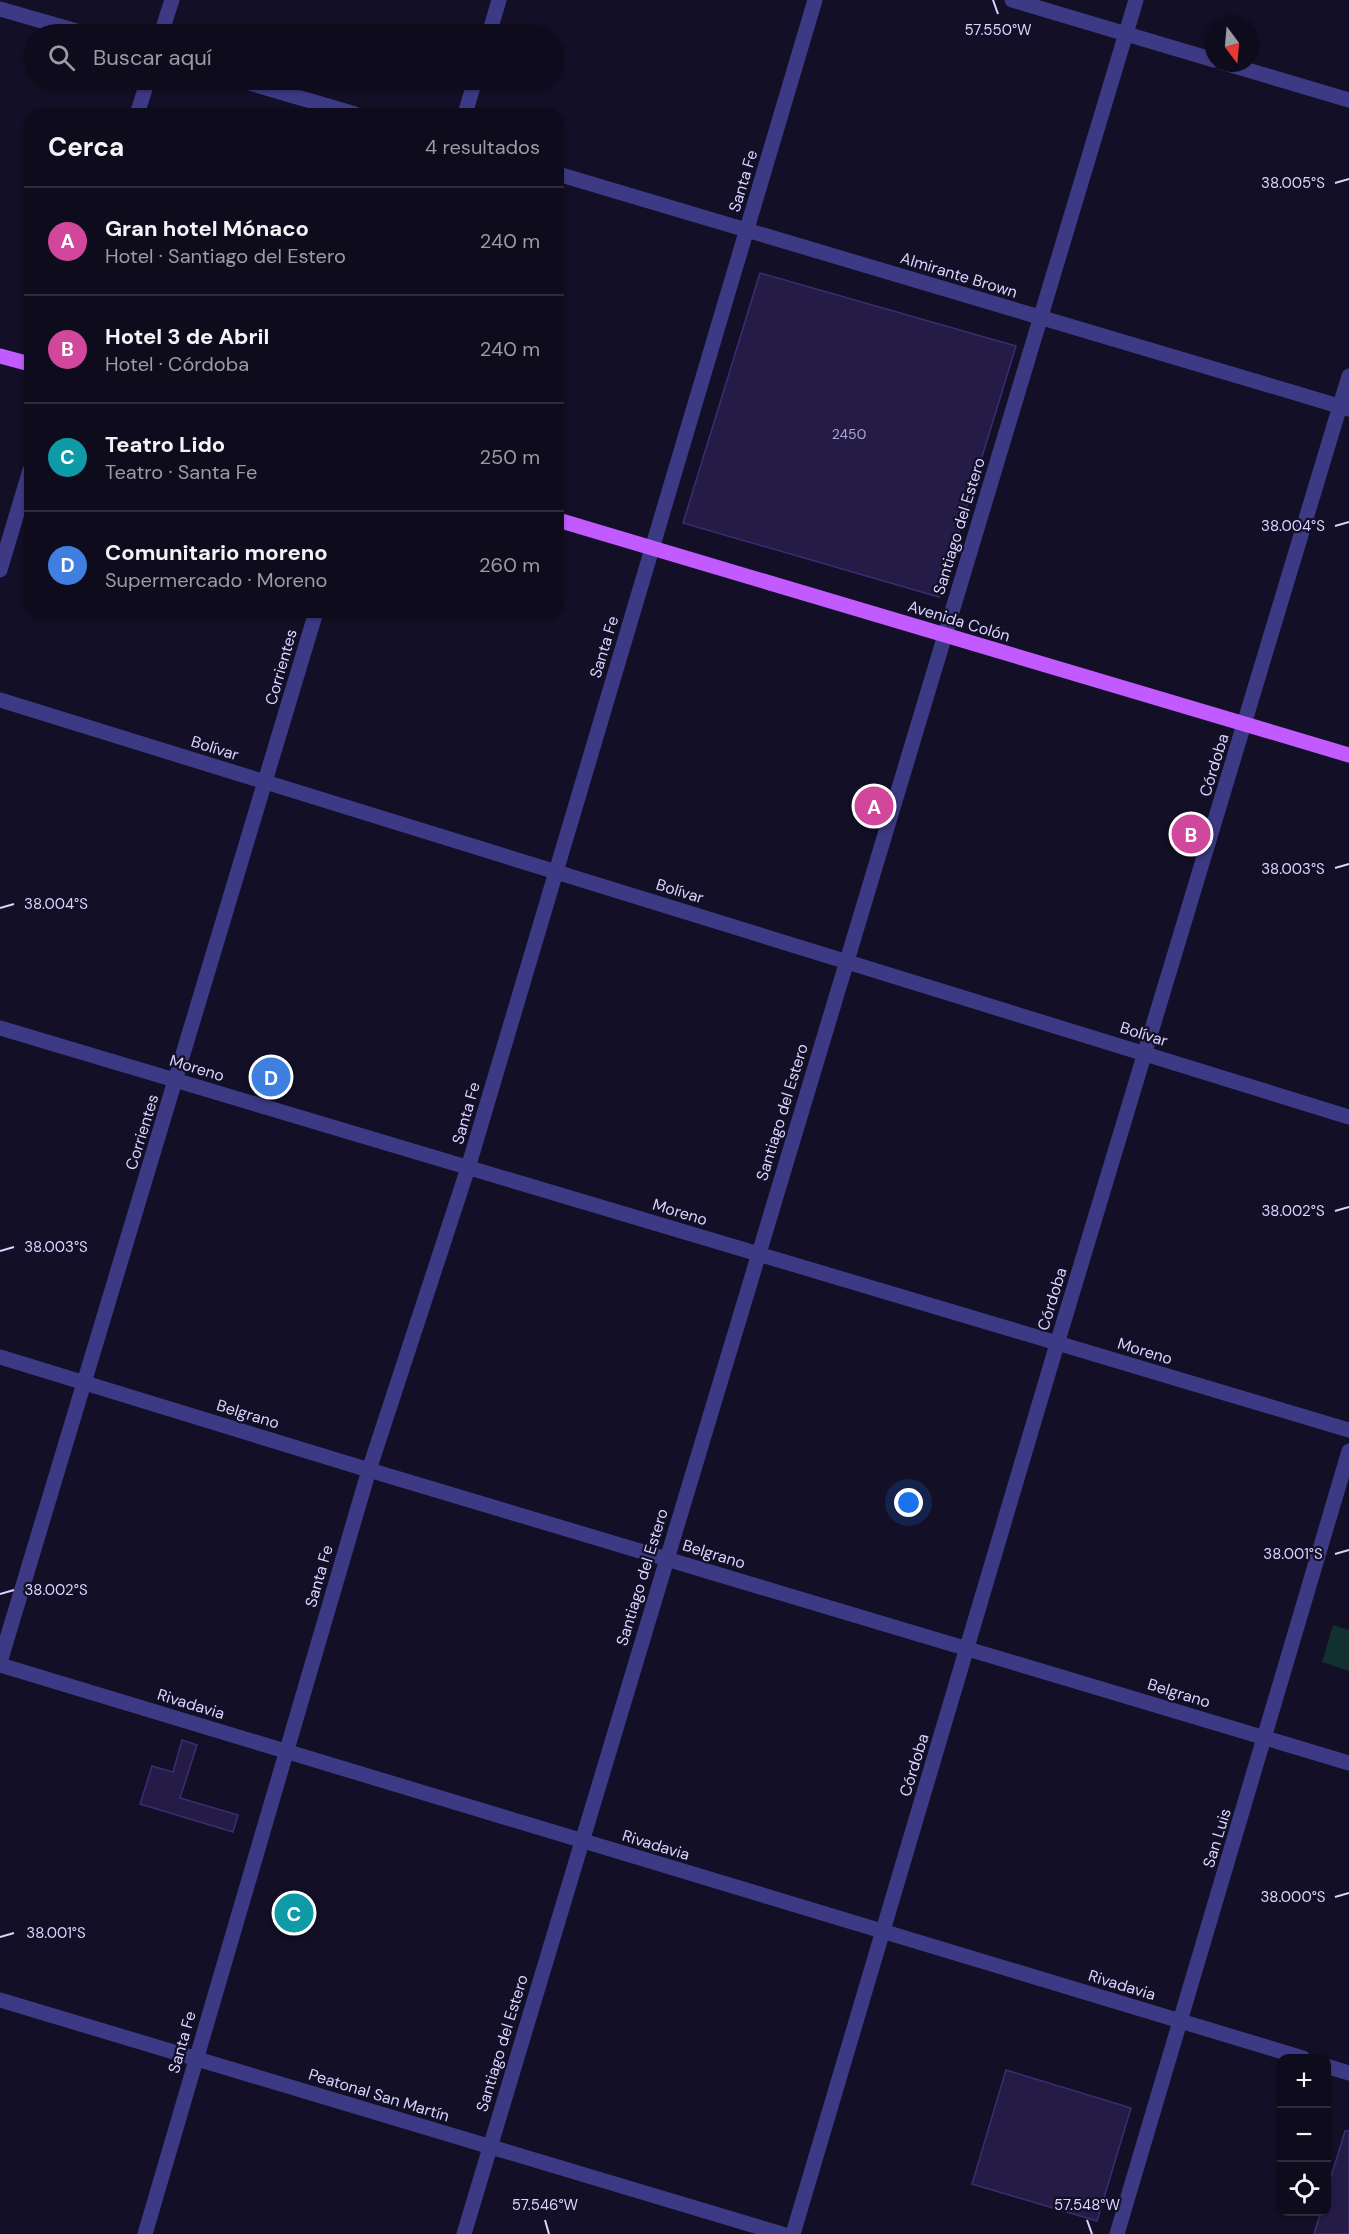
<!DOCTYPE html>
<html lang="es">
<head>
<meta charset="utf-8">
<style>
	body { margin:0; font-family:"DM Sans",sans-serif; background:#171425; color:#f1f3f6 }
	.controls { position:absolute; right:18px; bottom:18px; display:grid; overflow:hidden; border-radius:12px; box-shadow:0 2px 4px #0004 }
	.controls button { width:54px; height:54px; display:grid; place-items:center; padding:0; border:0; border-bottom:2px solid #2e2b3b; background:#0e0b1c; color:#f1f3f6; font:30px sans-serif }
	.compass { position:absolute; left:1205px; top:18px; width:54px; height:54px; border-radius:50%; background:#0e0b1c; box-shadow:0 2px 4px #0004; rotate:164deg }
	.you { position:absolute; left:909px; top:1503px; width:21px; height:21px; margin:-15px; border:4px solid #fff; border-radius:50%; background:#1a73e8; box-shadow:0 0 0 9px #1a73e833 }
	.badge { display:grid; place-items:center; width:39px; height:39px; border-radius:50%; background:#00e5ff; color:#fff; font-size:20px; font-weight:700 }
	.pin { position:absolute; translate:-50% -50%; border:3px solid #fff; box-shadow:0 2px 6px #0006 }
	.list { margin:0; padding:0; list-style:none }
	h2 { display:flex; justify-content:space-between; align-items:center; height:78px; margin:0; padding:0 24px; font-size:26px }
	h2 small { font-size:20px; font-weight:400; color:#9b9ba3 }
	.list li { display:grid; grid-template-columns:39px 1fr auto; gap:18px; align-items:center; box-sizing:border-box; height:108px; padding:0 24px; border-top:2px solid #2e2b3b }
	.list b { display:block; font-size:22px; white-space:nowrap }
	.list p { margin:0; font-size:20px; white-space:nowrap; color:#9b9ba3 }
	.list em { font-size:20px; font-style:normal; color:#9b9ba3 }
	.icon { flex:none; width:33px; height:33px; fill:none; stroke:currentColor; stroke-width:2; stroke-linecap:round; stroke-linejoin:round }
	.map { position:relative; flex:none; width:1349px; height:2234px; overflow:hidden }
	.search { position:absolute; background:#0e0b1c; box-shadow:0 2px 4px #0004; left:24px; top:24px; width:540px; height:66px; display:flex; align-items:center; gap:15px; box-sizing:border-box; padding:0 21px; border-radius:33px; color:#9b9ba3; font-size:22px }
	.panel { position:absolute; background:#0e0b1c; box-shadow:0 2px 4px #0004; left:24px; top:108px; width:540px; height:510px; border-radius:18px }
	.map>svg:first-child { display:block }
</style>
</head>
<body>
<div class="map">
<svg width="1349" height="2234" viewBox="0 0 1349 2234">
	<rect width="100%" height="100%" fill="#130f26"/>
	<path fill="#12302f" d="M 1333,1625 L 1349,1630 L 1349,1671 L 1322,1662 Z"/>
	<path fill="#241b47" stroke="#3b2d73" stroke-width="1.5" d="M 760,273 L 1016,346 L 939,597 L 683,523 Z
		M 182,1740 L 197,1745 L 180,1798 L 238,1815 L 233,1832 L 140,1804 L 152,1766 L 173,1772 Z
		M 1006,2070 L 1131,2108 L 1097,2221 L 972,2184 Z
		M 1345,2131 L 1349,2131 L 1349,2234 L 1314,2234 L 1321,2211 L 1326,2211 L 1326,2193 Z"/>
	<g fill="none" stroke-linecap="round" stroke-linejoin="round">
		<path stroke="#3d3a85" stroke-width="15" d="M 1012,0 L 1214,60
			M 0,9 L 87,34
			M 161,34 L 172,0
			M 489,34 L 499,0
			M 1224,63 L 1349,100
			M 239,80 L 355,114
			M 137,114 L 148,80
			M 465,114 L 475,80
			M 558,174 L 1349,409
			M 0,570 L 30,470
			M 0,700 L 1349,1117
			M 0,1028 L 1349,1430
			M 0,1357 L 369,1470 L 1349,1763
			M 0,1662 L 316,612
			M 0,1665 L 1303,2058
			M 0,2000 L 782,2234
			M 1326,2066 L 1349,2073
			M 145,2234 L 369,1470 L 468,1168 L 815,0
			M 464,2234 L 1136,0
			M 793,2234 L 1057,1344 L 1349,376
			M 1117,2234 L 1349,1451"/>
		<path stroke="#c25bff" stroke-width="15" d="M 0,356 L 30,364
			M 558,520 L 1349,755"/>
	</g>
	<path fill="none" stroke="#d9d4ff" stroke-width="2" d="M 993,0 L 998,14M 1335,183 L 1349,179M 1335,526 L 1349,522M 1335,868 L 1349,864M 0,908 L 14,904M 1335,1211 L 1349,1207M 0,1251 L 14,1247M 1335,1554 L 1349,1550M 0,1594 L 14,1590M 1335,1897 L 1349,1893M 0,1937 L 14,1933M 545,2220 L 549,2234M 1087,2220 L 1092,2234"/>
	<g text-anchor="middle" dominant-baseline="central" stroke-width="4.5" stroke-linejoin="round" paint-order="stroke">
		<g font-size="14" fill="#aca6d1">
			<text x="849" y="434">2450</text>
		</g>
		<g font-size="16" fill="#d9d4ff" stroke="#130f26">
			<text transform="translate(743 181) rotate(-73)">Santa Fe</text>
			<text transform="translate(959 275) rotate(17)">Almirante Brown</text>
			<text transform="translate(959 526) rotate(-73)">Santiago del Estero</text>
			<text transform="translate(959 621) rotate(17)">Avenida Colón</text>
			<text transform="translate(604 647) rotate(-73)">Santa Fe</text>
			<text transform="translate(281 667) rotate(-74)">Corrientes</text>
			<text transform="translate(215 748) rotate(17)">Bolívar</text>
			<text transform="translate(1214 765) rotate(-73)">Córdoba</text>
			<text transform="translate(680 891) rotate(17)">Bolívar</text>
			<text transform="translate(1144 1034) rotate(17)">Bolívar</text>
			<text transform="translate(197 1068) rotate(17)">Moreno</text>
			<text transform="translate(782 1112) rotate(-73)">Santiago del Estero</text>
			<text transform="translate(466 1113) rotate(-74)">Santa Fe</text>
			<text transform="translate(142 1132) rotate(-73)">Corrientes</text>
			<text transform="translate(680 1212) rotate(17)">Moreno</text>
			<text transform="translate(1052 1299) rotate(-73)">Córdoba</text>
			<text transform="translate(1145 1351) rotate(17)">Moreno</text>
			<text transform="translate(248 1414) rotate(17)">Belgrano</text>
			<text transform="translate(714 1554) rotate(17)">Belgrano</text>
			<text transform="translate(319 1576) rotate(-74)">Santa Fe</text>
			<text transform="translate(642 1577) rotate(-73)">Santiago del Estero</text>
			<text transform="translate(1179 1693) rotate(17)">Belgrano</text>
			<text transform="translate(191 1704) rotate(17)">Rivadavia</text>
			<text transform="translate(914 1765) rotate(-73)">Córdoba</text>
			<text transform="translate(1217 1838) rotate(-73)">San Luis</text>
			<text transform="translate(656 1845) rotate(17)">Rivadavia</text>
			<text transform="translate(1122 1985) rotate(17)">Rivadavia</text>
			<text transform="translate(182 2042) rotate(-74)">Santa Fe</text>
			<text transform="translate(502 2043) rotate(-73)">Santiago del Estero</text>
			<text transform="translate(379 2095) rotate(17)">Peatonal San Martín</text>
		</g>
	</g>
	<g font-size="15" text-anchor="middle" fill="#d9d4ff" stroke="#130f26" stroke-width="4.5" stroke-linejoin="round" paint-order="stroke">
		<text x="998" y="35">57.550°W</text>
		<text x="1293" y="188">38.005°S</text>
		<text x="1293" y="531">38.004°S</text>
		<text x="1293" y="874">38.003°S</text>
		<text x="56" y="909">38.004°S</text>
		<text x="1293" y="1216">38.002°S</text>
		<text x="56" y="1252">38.003°S</text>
		<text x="1293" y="1559">38.001°S</text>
		<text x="56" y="1595">38.002°S</text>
		<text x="1293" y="1902">38.000°S</text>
		<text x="56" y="1938">38.001°S</text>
		<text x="545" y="2210">57.546°W</text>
		<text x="1087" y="2210">57.548°W</text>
	</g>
</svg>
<div class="controls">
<button>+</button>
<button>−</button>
<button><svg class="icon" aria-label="locate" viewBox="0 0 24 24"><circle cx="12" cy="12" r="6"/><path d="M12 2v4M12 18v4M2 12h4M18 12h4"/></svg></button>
</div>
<svg class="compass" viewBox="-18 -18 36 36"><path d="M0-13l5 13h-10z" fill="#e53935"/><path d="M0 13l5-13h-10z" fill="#9b9ba3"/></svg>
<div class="you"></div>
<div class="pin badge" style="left:874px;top:806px;background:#d1479c">A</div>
<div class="pin badge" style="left:1191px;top:834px;background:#d1479c">B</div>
<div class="pin badge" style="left:294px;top:1913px;background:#0f9aa8">C</div>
<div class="pin badge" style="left:271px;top:1077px;background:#3f7fe0">D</div>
<div class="search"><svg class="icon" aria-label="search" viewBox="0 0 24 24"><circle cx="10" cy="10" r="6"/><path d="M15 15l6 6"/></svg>Buscar aquí</div>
<section class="panel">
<h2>Cerca<small>4 resultados</small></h2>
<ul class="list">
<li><span class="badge" style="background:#d1479c">A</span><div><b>Gran hotel Mónaco</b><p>Hotel · Santiago del Estero</p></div><em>240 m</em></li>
<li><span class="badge" style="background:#d1479c">B</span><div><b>Hotel 3 de Abril</b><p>Hotel · Córdoba</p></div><em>240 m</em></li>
<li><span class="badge" style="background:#0f9aa8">C</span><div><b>Teatro Lido</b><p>Teatro · Santa Fe</p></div><em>250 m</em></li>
<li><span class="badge" style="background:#3f7fe0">D</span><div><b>Comunitario moreno</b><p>Supermercado · Moreno</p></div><em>260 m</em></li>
</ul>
</section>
</div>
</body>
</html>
